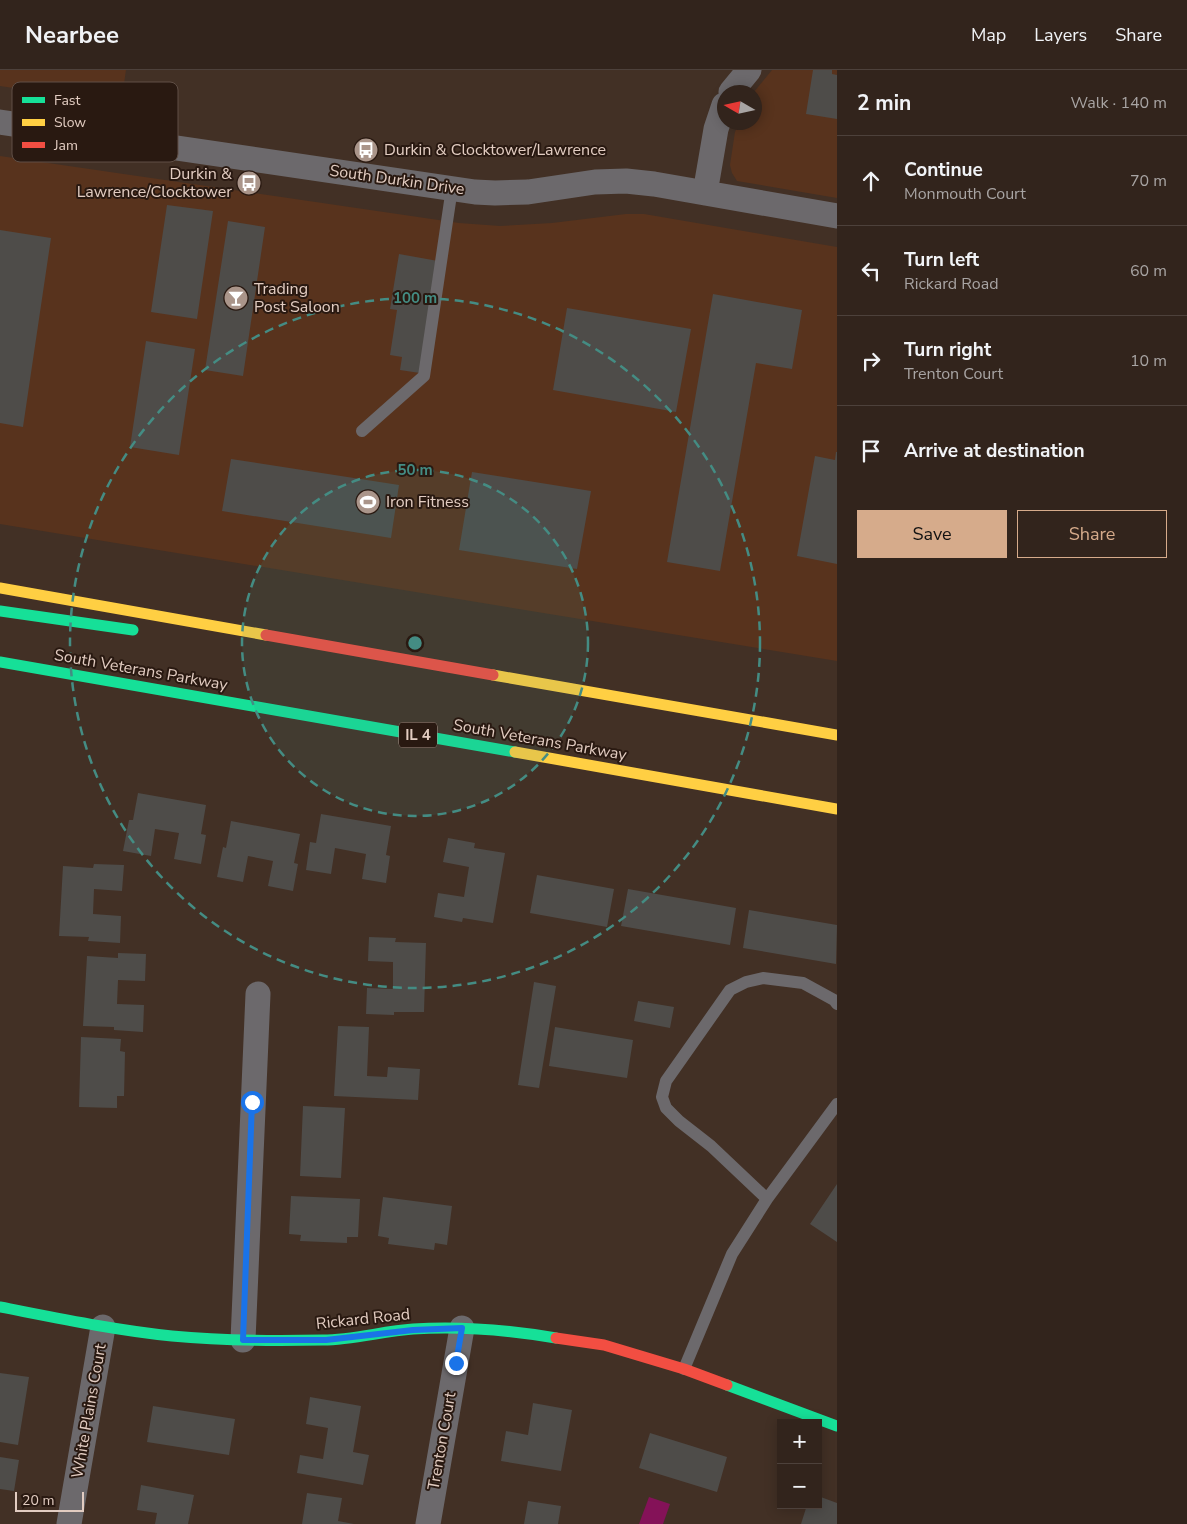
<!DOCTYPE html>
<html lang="en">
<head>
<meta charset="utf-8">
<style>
	body { margin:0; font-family:"Nunito Sans",sans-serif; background:#3d3029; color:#f1f3f6 }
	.controls { position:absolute; right:15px; bottom:15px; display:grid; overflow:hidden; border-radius:0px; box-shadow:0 2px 12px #0003 }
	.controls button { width:45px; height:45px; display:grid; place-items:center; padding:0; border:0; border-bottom:1px solid #4d413b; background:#32241c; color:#f1f3f6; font:25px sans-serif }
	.compass { position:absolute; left:717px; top:15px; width:45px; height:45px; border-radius:50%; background:#32241c; box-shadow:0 2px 12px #0003; rotate:279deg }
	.scale { position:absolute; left:15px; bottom:12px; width:69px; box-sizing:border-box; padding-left:5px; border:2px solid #e2ccc1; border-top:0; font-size:14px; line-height:18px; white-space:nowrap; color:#e2ccc1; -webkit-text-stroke:4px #291911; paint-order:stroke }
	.stop { position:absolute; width:15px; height:15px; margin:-11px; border:4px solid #1a73e8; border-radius:50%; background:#fff }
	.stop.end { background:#1a73e8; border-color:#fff; box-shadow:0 1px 5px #0008 }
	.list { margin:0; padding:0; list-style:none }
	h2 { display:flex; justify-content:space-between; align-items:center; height:65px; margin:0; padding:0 20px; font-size:21px }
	h2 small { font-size:16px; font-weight:400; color:#a8a4a3 }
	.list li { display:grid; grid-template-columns:32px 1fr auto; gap:15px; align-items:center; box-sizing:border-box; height:90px; padding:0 20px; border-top:1px solid #4d413b }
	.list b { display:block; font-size:19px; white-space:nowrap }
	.list p { margin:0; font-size:16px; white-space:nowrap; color:#a8a4a3 }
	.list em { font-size:16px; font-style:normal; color:#a8a4a3 }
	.actions { display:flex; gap:10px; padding:15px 20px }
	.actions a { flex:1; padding:11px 0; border:1px solid #d6ab8b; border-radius:0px; text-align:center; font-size:18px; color:#d6ab8b }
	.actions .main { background:#d6ab8b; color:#111 }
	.icon { flex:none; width:28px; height:28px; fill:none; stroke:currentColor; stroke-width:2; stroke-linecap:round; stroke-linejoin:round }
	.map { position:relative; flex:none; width:837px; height:1454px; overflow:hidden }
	header { display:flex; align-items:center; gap:30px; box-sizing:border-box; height:70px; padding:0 25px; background:#32241c; border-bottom:1px solid #4d413b }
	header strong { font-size:24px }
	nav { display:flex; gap:28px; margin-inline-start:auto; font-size:18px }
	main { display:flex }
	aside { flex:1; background:#32241c }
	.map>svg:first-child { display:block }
</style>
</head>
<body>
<header>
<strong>Nearbee</strong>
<nav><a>Map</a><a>Layers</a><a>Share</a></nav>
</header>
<main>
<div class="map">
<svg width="837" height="1454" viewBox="0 0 837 1454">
	<rect width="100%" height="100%" fill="#423025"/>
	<path fill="#58331d" d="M 0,0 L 126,0 L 121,34 L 0,16 Z
		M 772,0 L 837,0 L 837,128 L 737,111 L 732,103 L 730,95 L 735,62 L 739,53 L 754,52 L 754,22 Z
		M 0,86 L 459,153 L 500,156 L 552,153 L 626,144 L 644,144 L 837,177 L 837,591 L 0,454 Z"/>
	<path fill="#841258" d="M 649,1427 L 670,1434 L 663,1454 L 639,1454 Z"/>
	<path fill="#4e4c49" d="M 813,0 L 832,0 L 832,4 L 837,5 L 837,49 L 806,44 Z
		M 167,135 L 213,141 L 197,249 L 151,242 Z
		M 228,151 L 265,157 L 243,306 L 205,300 Z
		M 0,160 L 51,168 L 23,357 L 0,353 Z
		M 399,184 L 438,191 L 420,303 L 400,300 L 402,287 L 390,285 L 397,240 L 390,239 Z
		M 713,224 L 802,240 L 792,299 L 756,293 L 720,501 L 667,492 Z
		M 567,238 L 691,259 L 676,342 L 553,320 Z
		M 146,271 L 195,279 L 179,385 L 130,377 Z
		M 836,382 L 837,382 L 837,494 L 797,486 L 815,386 L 835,390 Z
		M 231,389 L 399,415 L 391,468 L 222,441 Z
		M 472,402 L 591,421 L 577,499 L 459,480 Z
		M 138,723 L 206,735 L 201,764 L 206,765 L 201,794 L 174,789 L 179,763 L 155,759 L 151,786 L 123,781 L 129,750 L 133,750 Z
		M 321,744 L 391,756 L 386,785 L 390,786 L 386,813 L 362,809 L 366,784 L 335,778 L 331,804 L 306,800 L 310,772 L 316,773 Z
		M 231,751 L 300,764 L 294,793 L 298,794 L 293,821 L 268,816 L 273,791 L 248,786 L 243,812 L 217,807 L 223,777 L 226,778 Z
		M 448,768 L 475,773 L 474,778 L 505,783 L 493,853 L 463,848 L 462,852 L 434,847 L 438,823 L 464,827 L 469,797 L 443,792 Z
		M 94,794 L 124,795 L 122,821 L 94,819 L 93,844 L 121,846 L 120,873 L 88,871 L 89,867 L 59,866 L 63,796 L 93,798 Z
		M 537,805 L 614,819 L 607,857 L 530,843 Z
		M 628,819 L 736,838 L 730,875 L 621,856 Z
		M 749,840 L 837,855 L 836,894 L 743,878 Z
		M 369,867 L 396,868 L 395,872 L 426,873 L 424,942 L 394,942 L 394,945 L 366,944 L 367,918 L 393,919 L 393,892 L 368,891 Z
		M 118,883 L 146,884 L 145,911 L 118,910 L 117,934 L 144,935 L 143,962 L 114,960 L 114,957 L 83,956 L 87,886 L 118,888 Z
		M 534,912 L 556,916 L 539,1018 L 518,1015 Z
		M 638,931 L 674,937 L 670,958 L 634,951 Z
		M 338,956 L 369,957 L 367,1006 L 387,1007 L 388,997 L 420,999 L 418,1030 L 334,1026 Z
		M 555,957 L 633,970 L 627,1008 L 549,996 Z
		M 81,967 L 121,969 L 120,981 L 125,982 L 124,1026 L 117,1026 L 117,1038 L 79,1037 Z
		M 303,1036 L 345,1038 L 341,1108 L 300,1106 Z
		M 837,1114 L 837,1172 L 810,1154 Z
		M 291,1126 L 360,1129 L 358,1167 L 347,1167 L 347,1173 L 300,1171 L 301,1165 L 289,1164 Z
		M 383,1127 L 452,1136 L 447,1175 L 435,1173 L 434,1180 L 388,1174 L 389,1168 L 378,1166 Z
		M 0,1303 L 29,1307 L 18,1375 L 0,1372 Z
		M 310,1327 L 361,1336 L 353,1382 L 369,1385 L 363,1415 L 297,1403 L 300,1385 L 323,1389 L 328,1358 L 306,1354 Z
		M 533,1333 L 572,1340 L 561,1401 L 501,1391 L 506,1361 L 528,1365 Z
		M 153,1336 L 235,1349 L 229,1385 L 147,1372 Z
		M 650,1363 L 727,1387 L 717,1422 L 639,1398 Z
		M 0,1387 L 19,1390 L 14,1421 L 0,1419 Z
		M 141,1415 L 194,1425 L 188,1454 L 155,1454 L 157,1443 L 137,1440 Z
		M 307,1423 L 342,1428 L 338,1451 L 354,1454 L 302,1454 Z
		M 818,1426 L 837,1433 L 837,1454 L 801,1454 L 807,1435 L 818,1435 Z
		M 528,1431 L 561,1436 L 558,1454 L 524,1454 Z"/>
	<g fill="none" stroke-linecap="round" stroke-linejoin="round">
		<path stroke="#6c696c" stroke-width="12" d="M 362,361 L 424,306 L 452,118
			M 837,934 L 834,930 L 803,913 L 763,908 L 746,912 L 730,920 L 666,1011 L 662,1027 L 666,1038 L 679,1051 L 711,1076 L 767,1129 L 837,1034
			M 684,1299 L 732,1184 L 767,1129"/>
		<path stroke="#6c696c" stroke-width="25" d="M 731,22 L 749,0
			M 0,52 L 475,122 L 495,123 L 528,122 L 595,112 L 626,111 L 654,114 L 837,146
			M 705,123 L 716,59 L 724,35
			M 243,1270 L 258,924
			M 69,1454 L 103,1257
			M 428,1454 L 462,1258"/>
		<path stroke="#16e098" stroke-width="11" d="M 0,541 L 133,560
			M 0,592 L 515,682
			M 0,1237 C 57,1248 114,1260 172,1266 C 222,1271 273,1271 323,1270 C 353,1270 383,1261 413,1259 C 461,1256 509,1260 556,1268
			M 727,1315 L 837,1356"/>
		<path stroke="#ffcf43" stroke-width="11" d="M 0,518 L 266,565
			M 493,605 L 837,665
			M 515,682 L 837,739"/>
		<path stroke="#f24e42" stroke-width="11" d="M 266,565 L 493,605
			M 556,1268 L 604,1275 L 684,1299 L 727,1315"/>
	</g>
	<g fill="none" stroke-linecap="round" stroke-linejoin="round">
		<path stroke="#1a73e8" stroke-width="6" d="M 252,1032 L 243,1270 L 326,1270 L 413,1260 L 462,1258 L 456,1293"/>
	</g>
	<circle cx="415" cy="573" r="173" fill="#448c83" fill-opacity=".12"/>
	<g fill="none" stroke="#448c83" stroke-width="2.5" stroke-dasharray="9 6">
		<circle cx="415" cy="573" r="173"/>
		<circle cx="415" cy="573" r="345"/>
	</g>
	<defs>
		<symbol id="bus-disc" viewBox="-11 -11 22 22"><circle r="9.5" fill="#aa958a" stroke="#291911"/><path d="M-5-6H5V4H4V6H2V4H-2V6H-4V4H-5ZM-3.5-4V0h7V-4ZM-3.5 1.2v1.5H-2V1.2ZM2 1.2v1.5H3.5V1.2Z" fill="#fff"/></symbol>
		<symbol id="bar-disc" viewBox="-11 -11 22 22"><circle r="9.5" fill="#aa958a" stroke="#291911"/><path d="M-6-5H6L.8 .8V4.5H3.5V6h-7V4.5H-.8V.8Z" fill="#fff"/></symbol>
		<symbol id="stadium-disc" viewBox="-11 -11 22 22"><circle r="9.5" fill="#aa958a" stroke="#291911"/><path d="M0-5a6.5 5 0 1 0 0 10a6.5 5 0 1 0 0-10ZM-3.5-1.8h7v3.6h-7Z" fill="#fff"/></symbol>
	</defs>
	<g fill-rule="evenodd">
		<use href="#bus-disc" x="352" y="66" width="28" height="28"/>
		<use href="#bus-disc" x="235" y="99" width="28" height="28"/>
		<use href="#bar-disc" x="222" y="214" width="28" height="28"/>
		<use href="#stadium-disc" x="354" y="418" width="28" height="28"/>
	</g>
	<g text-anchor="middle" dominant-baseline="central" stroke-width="4" stroke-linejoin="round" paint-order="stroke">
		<rect fill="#291911" stroke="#aa968c" stroke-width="1" x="399" y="652.5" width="38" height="25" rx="4"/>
		<g font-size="15" font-weight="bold" fill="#e2ccc1">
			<text x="418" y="665">IL 4</text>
		</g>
		<g font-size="16" fill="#e2ccc1" stroke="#291911" text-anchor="start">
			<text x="384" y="80">Durkin &amp; Clocktower/Lawrence</text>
			<text x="232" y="104" text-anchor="end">Durkin &amp;<tspan x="232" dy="18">Lawrence/Clocktower</tspan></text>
			<text x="254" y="219">Trading<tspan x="254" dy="18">Post Saloon</tspan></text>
			<text x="386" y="432">Iron Fitness</text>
		</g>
		<g font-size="16" fill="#e2ccc1" stroke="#291911">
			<text transform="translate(397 110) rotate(8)">South Durkin Drive</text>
			<text transform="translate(141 600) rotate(10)">South Veterans Parkway</text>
			<text transform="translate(540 670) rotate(10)">South Veterans Parkway</text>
			<text transform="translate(363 1249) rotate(-6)">Rickard Road</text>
			<text transform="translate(89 1341) rotate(-80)">White Plains Court</text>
			<text transform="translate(442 1371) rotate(-80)">Trenton Court</text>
		</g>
	</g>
	<rect x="12" y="12" width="166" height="80" rx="8" fill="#291911" stroke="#604f46" stroke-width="1"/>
	<rect x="22" y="27" width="23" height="6" fill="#16e098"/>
	<rect x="22" y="49" width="23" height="7" fill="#ffcf43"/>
	<rect x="22" y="72" width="23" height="6" fill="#f24e42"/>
	<g font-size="14" fill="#e2ccc1">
		<text x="54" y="35">Fast</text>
		<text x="54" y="57">Slow</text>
		<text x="54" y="80">Jam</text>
	</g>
	<circle cx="415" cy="573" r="8" fill="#448c83" stroke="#291911" stroke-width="2.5"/>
	<g font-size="15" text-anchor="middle" font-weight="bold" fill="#448c83" stroke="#291911" stroke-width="4" stroke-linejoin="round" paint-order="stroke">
		<text x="415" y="233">100 m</text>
		<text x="415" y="405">50 m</text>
	</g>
</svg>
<div class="controls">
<button>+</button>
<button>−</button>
</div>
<svg class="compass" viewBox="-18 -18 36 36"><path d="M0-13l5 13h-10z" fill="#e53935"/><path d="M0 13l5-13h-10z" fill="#a8a4a3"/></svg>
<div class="scale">20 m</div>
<div class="stop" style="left:252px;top:1032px"></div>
<div class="stop end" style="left:456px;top:1293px"></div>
</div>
<aside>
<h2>2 min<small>Walk · 140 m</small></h2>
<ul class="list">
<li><svg class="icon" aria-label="ahead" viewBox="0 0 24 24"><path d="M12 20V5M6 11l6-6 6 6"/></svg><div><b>Continue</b><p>Monmouth Court</p></div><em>70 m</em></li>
<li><svg class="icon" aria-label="left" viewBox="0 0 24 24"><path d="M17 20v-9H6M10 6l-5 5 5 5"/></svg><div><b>Turn left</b><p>Rickard Road</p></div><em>60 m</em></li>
<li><svg class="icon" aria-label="right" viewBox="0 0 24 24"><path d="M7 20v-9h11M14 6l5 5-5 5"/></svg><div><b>Turn right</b><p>Trenton Court</p></div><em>10 m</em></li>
<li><svg class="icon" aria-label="arrive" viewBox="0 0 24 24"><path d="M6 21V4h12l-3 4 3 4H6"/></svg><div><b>Arrive at destination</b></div></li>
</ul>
<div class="actions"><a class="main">Save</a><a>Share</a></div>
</aside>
</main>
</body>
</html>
